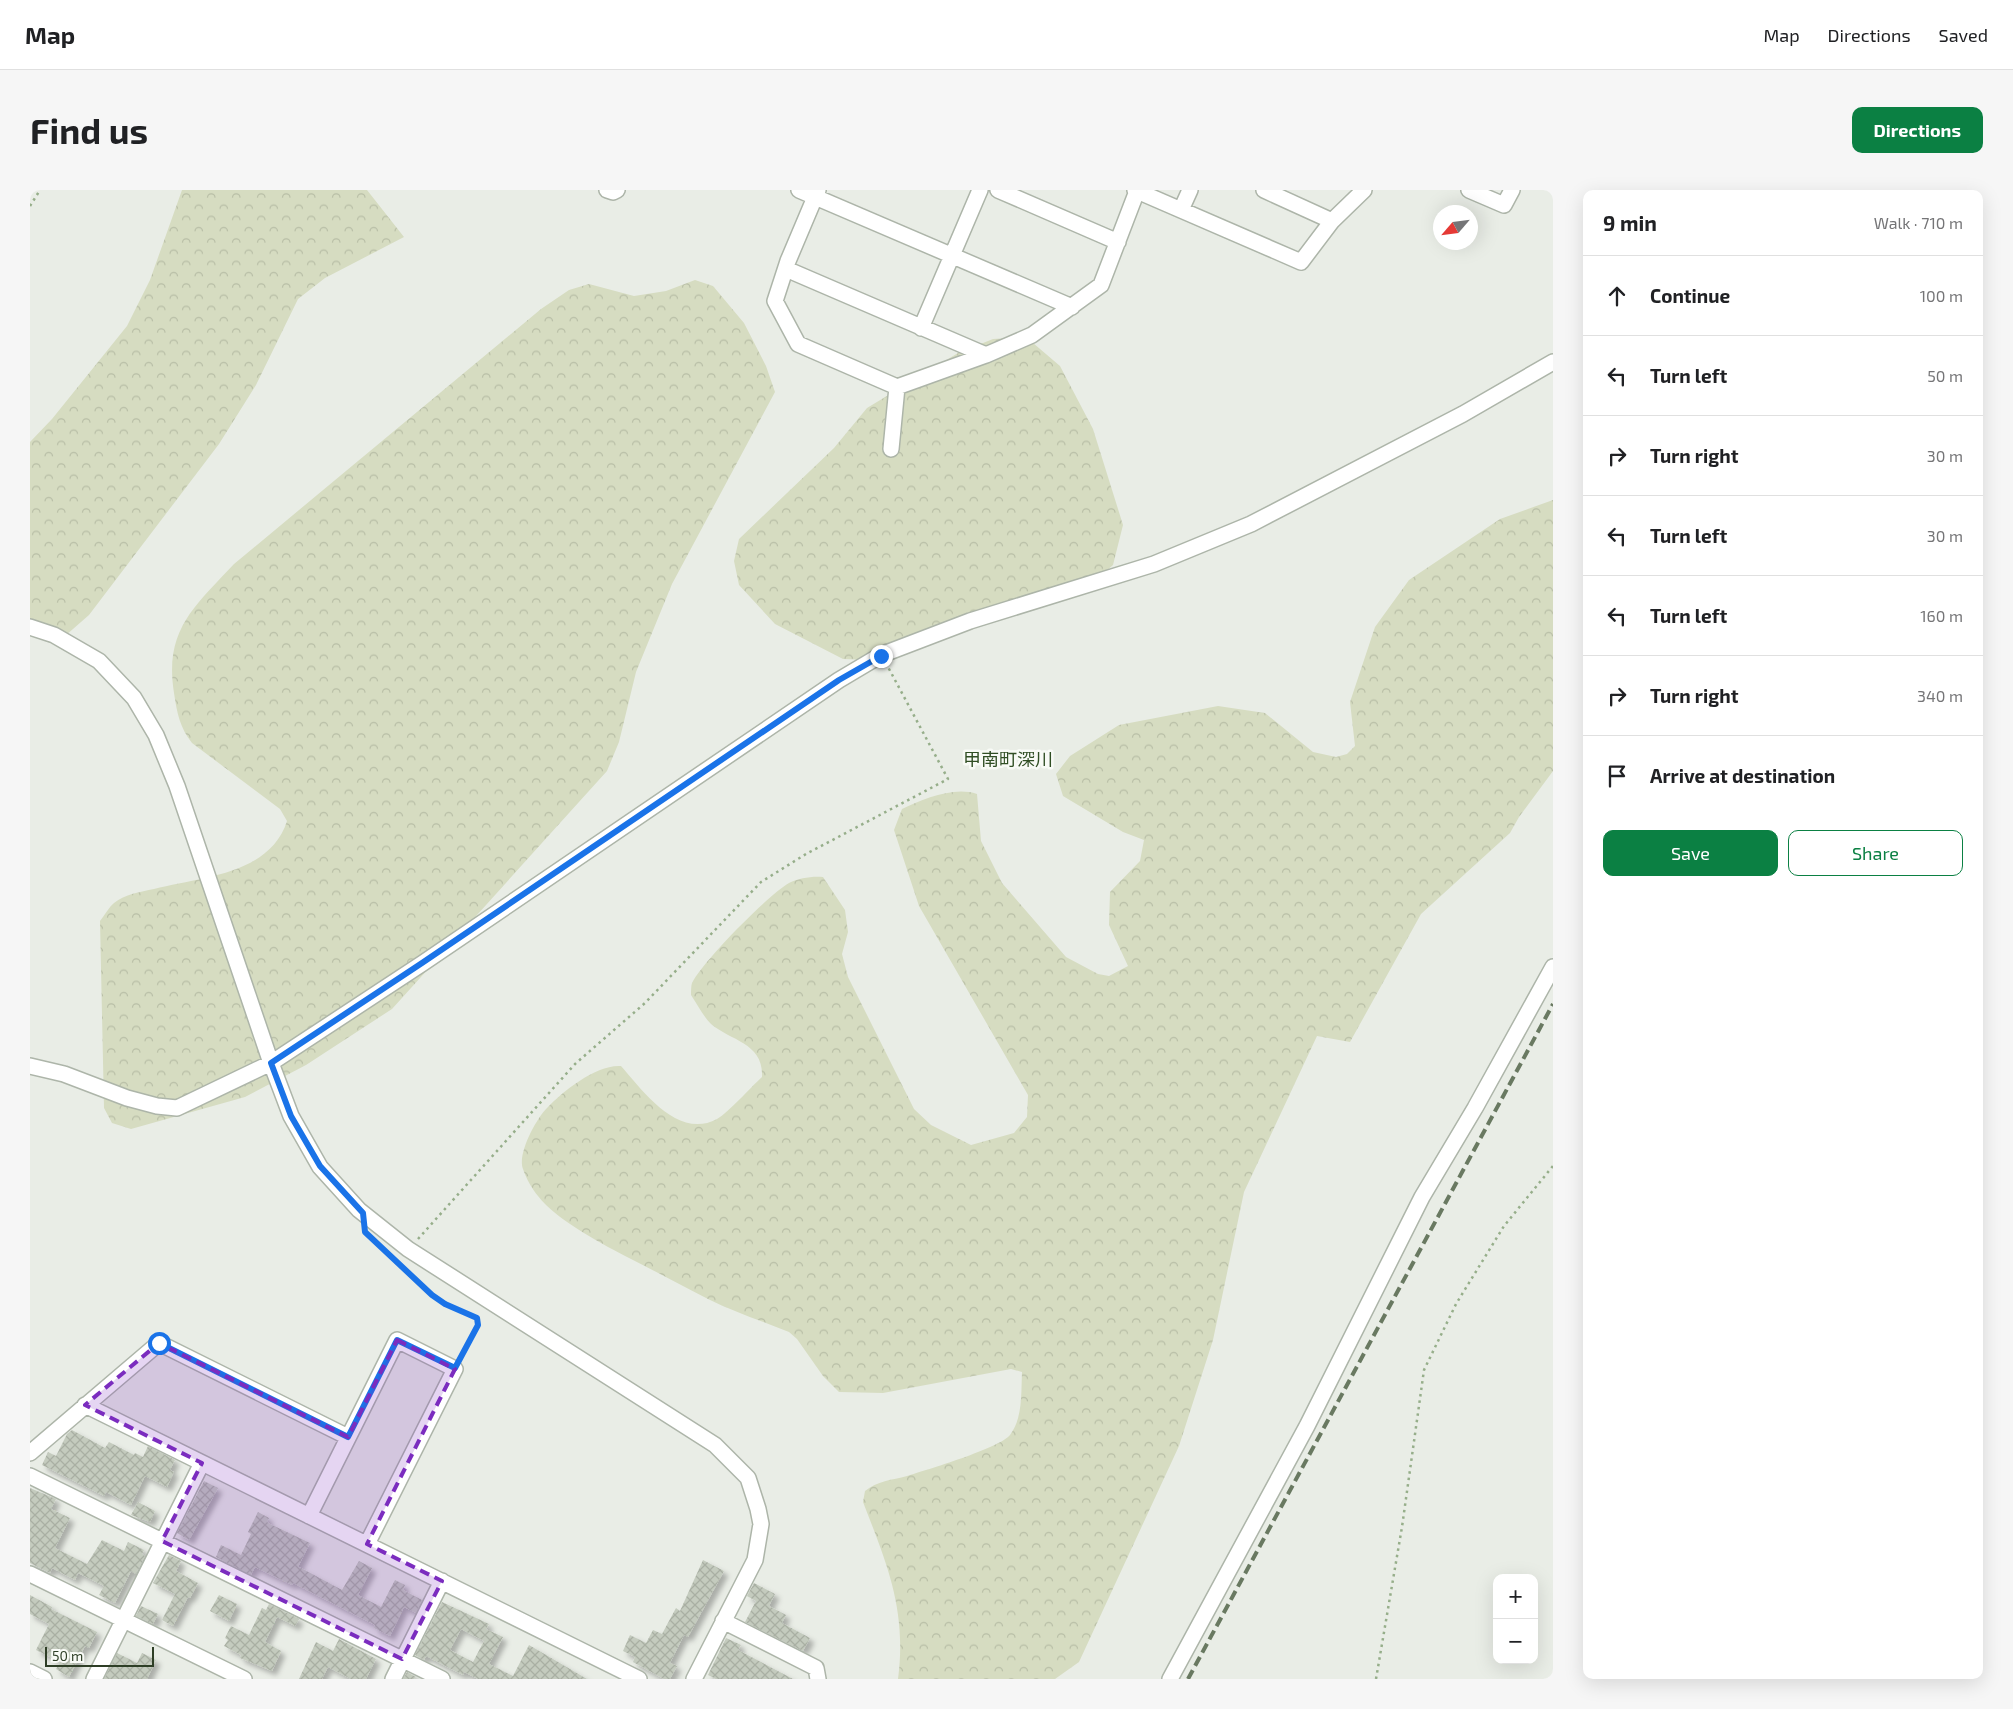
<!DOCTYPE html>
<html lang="en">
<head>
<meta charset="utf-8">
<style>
	body { margin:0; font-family:"Exo 2","Noto Sans JP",sans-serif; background:#f6f6f6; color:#202124 }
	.controls { position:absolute; right:15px; bottom:15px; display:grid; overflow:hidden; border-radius:10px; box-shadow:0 5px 20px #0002 }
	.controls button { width:45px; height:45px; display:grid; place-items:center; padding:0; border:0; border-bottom:1px solid #e0e0e0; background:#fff; color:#202124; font:25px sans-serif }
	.compass { position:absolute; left:1403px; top:15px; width:45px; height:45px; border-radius:50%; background:#fff; box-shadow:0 5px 20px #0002; rotate:242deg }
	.scale { position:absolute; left:15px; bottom:12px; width:109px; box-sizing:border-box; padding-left:5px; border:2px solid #2e3e26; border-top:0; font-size:14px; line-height:18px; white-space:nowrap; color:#2e3e26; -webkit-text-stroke:4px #f8faf6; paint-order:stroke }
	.stop { position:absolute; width:15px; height:15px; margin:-11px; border:4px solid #1a73e8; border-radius:50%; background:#fff }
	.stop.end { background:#1a73e8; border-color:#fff; box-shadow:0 1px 5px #0008 }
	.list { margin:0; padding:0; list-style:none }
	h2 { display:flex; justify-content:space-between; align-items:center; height:65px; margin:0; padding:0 20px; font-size:21px }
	h2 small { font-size:16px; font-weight:400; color:#757577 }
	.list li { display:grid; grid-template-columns:32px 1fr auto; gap:15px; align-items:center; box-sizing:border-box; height:80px; padding:0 20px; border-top:1px solid #e0e0e0 }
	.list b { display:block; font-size:19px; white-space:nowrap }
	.list em { font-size:16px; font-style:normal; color:#757577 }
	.actions { display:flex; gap:10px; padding:15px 20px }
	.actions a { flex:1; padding:11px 0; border:1px solid #0b8043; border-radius:10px; text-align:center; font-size:18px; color:#0b8043 }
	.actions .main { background:#0b8043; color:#fff }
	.icon { flex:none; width:28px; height:28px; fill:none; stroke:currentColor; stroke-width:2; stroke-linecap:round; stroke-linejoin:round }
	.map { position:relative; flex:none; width:1523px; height:1489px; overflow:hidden; border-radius:10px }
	header { display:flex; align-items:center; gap:30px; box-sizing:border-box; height:70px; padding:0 25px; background:#fff; border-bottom:1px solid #e0e0e0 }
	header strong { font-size:24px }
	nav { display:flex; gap:28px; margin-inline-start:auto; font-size:18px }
	.intro { display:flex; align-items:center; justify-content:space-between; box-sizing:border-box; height:120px; padding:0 30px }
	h1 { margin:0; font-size:35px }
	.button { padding:12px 22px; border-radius:10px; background:#0b8043; color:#fff; font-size:18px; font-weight:700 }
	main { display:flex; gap:30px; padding:0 30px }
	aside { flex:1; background:#fff; border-radius:10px; box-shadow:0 5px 20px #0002 }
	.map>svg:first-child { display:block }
</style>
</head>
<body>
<header>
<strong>Map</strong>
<nav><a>Map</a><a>Directions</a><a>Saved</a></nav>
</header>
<div class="intro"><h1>Find us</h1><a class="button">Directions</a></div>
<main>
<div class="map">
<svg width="1523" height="1489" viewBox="0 0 1523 1489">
	<defs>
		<pattern id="forest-crowns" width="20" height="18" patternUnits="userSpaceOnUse" patternTransform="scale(1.25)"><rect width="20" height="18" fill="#d6dcc1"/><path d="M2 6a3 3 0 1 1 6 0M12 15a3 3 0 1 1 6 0" fill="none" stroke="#b8bea6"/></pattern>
		<pattern id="building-cross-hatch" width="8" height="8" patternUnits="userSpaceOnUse" patternTransform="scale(1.25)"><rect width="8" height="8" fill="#c4cbbe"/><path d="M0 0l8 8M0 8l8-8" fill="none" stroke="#a9afa3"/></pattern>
		<filter id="shadow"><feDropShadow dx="4.5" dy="4.5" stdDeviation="2.5" flood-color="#0004"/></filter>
	</defs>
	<rect width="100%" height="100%" fill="#e9ede6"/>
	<path fill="url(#forest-crowns)" d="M 152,0 L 337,0 L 374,47 L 295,88 L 268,109 L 226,195 L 189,254 L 59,425 L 35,446 L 0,438 L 0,252 L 22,229 L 97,136 L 120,90 Z
		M 665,90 L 683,96 L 714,133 L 736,176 L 745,202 L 642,394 L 606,482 L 589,552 L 577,581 L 362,819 L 276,875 L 215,907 L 101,939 L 82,933 L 74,918 L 70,731 C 74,726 79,717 84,713 C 95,704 110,702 124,699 C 170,687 240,685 257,631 L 250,619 L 162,553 C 150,538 147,523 144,503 C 134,440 164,417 204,374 L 511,119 L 539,100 L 559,94 L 604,106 L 636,101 Z
		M 996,147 L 1030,176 L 1063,239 L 1093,335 L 1083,375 L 1054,401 L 840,470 L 813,469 L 745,434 L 709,395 L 704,371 L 709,349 L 804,258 L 837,218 L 928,163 L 963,149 Z
		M 1523,310 L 1523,581 L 1489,627 L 1480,643 L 1391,724 L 1320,852 L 1287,846 L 1214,1002 L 1183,1150 L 1149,1256 L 1049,1472 L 1025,1489 L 868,1489 C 877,1420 857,1374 833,1312 L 835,1301 C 847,1291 862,1290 877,1286 C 896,1280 970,1258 980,1245 C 993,1228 991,1203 992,1182 L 981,1179 L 853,1203 L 809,1202 L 793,1186 L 767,1149 L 759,1142 C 732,1131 704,1122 678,1109 C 652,1096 627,1082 601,1069 C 574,1055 526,1030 508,1006 C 502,999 496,988 493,979 C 487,964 506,929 517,918 C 533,901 567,874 591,876 C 613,901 648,950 687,929 C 699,922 720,898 732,887 C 734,853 701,851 681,834 C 673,826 667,814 661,805 C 661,801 661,796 662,793 C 672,772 738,705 759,693 C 769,688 782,686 793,687 L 815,720 L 818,742 L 812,764 L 818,787 L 884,919 L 901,935 L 941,955 L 984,943 L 997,927 L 998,905 L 889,716 L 864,640 L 872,619 C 893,609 924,596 947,604 L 951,651 L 972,693 L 1036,767 L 1068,784 L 1079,786 L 1098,776 L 1079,735 L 1080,702 L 1110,671 L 1114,650 L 1093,642 L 1033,606 L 1026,584 L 1040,566 L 1089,535 L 1188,516 L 1235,523 L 1283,562 L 1306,567 L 1317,564 L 1325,556 L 1320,512 L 1345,437 L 1379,390 L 1470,329 Z"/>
	<path fill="url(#building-cross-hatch)" fill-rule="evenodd" filter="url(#shadow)" d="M 42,1240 L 75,1258 L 79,1252 L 104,1265 L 105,1263 L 113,1267 L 118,1256 L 145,1270 L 140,1280 L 144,1282 L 137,1297 L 115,1286 L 101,1315 L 76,1302 L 74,1306 L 12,1275 L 18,1262 L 26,1266 L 37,1244 Z
		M 174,1291 L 188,1298 L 159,1350 L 147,1343 Z
		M 0,1298 L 26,1309 L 21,1319 L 40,1328 L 25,1358 L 57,1374 L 72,1350 L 94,1361 L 98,1352 L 114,1360 L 112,1364 L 115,1366 L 106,1384 L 101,1381 L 85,1413 L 69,1405 L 74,1396 L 48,1383 L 45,1390 L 22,1378 L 20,1383 L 0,1373 Z
		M 108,1312 L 125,1321 L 120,1332 L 101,1325 Z
		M 228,1322 L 239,1328 L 237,1332 L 240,1334 L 280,1353 L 268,1377 L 271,1378 L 312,1400 L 329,1371 L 342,1378 L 328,1405 L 351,1417 L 365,1390 L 375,1395 L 373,1400 L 392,1410 L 386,1423 L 374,1417 L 360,1446 L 344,1438 L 345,1435 L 263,1393 L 262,1395 L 225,1377 L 221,1385 L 186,1367 L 191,1355 L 211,1365 L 221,1344 L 218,1342 Z
		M 139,1365 L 151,1371 L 146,1381 L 168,1393 L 160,1408 L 158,1407 L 143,1436 L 132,1430 L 145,1404 L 123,1393 Z
		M 673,1370 L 694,1381 L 658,1447 L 654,1445 L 640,1473 L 647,1476 L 640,1489 L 634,1489 L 603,1472 L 605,1467 L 593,1461 L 600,1445 L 616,1453 L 623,1440 L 632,1444 L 646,1418 L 650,1421 Z
		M 724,1393 L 745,1404 L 739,1416 L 756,1425 L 752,1433 L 780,1448 L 773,1461 L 715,1432 L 726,1411 L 717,1406 Z
		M 0,1405 L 22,1417 L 21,1419 L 67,1442 L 59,1458 L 55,1456 L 39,1487 L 26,1479 L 30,1472 L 6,1460 L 19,1434 L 0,1424 Z
		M 189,1405 L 207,1414 L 199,1431 L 180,1421 Z
		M 412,1412 L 459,1434 L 456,1439 L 473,1447 L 459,1474 L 483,1486 L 499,1455 L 557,1489 L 448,1489 L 434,1482 L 433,1485 L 396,1466 L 394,1470 L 385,1465 ZM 431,1439 L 454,1451 L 443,1472 L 420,1460 Z
		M 239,1414 L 269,1429 L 265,1436 L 247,1427 L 235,1452 L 251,1461 L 242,1481 L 210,1468 L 211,1465 L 194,1456 L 198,1450 L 195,1448 L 201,1436 L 219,1445 L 232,1418 L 236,1420 Z
		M 111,1416 L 128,1424 L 123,1434 L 106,1426 Z
		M 696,1448 L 711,1455 L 708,1460 L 763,1489 L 686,1489 L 678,1485 Z
		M 309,1449 L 346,1469 L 336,1489 L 321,1489 L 298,1477 L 292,1489 L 269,1489 L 286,1452 L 303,1461 Z
		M 87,1463 L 107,1473 L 112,1463 L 126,1470 L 117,1489 L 74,1489 Z
		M 377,1482 L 386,1487 L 384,1489 L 373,1489 Z"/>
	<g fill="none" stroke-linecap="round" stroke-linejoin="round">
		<defs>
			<path id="minor" d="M 577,0 L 583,2 L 587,0
				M 769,0 L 1042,117
				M 788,0 L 758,71 L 745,111 L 768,154 L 867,197 L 956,165 L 1002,145 L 1071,95 L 1107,1
				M 968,0 L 1088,52
				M 1105,0 L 1271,72 L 1302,31 L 1334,0
				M 1234,0 L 1302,31
				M 1439,0 L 1474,15 L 1482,0
				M 1151,20 L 1160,0
				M 756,79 L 956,165
				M 891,138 L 950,0
				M 861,259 L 867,197
				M 0,437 L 24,445 L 69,471 L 104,508 L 126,545 L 147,596 L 241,873 L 261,926 L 290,977 L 329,1020 L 378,1059 L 685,1255 L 718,1288 L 728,1319 L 731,1334 L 725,1370 L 664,1489
				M 0,876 L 34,884 L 97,908 L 127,916 L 147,918 L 241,873 L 393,773 L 809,490 L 851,465 L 940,431 L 1124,374 L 1221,334 L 1433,224 L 1523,172
				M 55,1215 L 609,1489
				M 0,1263 L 129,1153 L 318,1247
				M 0,1286 L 412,1489
				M 279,1326 L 367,1150 L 425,1179 L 337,1354
				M 0,1384 L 214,1489
				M 693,1431 L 786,1478 L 788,1489
				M 0,1482 L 14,1489
				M 64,1489 L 172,1273
				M 363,1489 L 412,1391
				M 1140,1489 L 1277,1236 L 1392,1007 L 1445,918 L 1523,777"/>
		</defs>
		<use href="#minor" stroke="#adb5a9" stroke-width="18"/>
		<path stroke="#96ae8a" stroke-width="2.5" stroke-dasharray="2.5 4" stroke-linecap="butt" d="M 0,16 L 10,0
			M 388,1049 L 545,874 L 615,813 L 731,692 L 776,664 L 918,589 L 858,477
			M 351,1058 C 383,1090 405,1111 447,1128 L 448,1135 L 432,1166
			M 1346,1489 L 1372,1337 L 1394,1180 L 1426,1114 L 1474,1036 L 1523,976"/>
		<use href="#minor" stroke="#fff" stroke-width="15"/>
		<path stroke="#697961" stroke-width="4" stroke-dasharray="10 5" stroke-linecap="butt" d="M 1158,1489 L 1523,814"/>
	</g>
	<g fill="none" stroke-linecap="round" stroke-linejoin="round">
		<path stroke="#1a73e8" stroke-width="6" d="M 129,1153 L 318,1247 L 367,1150 L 425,1178 L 448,1135 L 447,1128 L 415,1114 L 402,1105 L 335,1042 L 333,1023 L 290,976 L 261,926 L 241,873 L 392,773 L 809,490 L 851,466"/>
	</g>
	<path fill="#7b2cbf" fill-opacity="0.2" stroke="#7b2cbf" stroke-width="4" stroke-dasharray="10 6" stroke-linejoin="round" d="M 367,1150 L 425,1179 L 337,1354 L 412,1391 L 372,1469 L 132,1351 L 172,1273 L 55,1215 L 129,1153 L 318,1247 Z"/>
	<g text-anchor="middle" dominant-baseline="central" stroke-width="5" stroke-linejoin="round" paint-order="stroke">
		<g font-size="18" fill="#304e24" stroke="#f8faf6">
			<text x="978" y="569">甲南町深川</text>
		</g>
	</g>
</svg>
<div class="controls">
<button>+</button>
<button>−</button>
</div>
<svg class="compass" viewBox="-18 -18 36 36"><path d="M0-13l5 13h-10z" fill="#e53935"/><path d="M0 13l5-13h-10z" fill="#757577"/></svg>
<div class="scale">50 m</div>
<div class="stop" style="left:129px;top:1153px"></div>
<div class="stop end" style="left:851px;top:466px"></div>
</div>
<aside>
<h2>9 min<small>Walk · 710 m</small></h2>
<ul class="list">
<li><svg class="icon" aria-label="ahead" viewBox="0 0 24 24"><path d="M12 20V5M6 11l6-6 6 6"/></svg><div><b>Continue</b></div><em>100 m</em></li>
<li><svg class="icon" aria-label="left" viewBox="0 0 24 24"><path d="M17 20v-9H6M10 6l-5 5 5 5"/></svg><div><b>Turn left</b></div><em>50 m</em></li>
<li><svg class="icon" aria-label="right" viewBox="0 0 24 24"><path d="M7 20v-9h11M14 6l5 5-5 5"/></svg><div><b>Turn right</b></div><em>30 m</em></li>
<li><svg class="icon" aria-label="left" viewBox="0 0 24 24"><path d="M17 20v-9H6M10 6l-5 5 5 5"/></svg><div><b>Turn left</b></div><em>30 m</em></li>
<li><svg class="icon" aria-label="left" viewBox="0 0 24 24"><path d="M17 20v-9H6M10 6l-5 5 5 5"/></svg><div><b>Turn left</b></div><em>160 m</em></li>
<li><svg class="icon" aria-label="right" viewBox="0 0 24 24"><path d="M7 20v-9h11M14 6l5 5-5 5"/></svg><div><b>Turn right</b></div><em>340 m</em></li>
<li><svg class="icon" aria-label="arrive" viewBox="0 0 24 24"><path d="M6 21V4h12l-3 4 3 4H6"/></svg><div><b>Arrive at destination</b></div></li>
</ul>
<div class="actions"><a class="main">Save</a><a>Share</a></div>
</aside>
</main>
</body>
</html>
